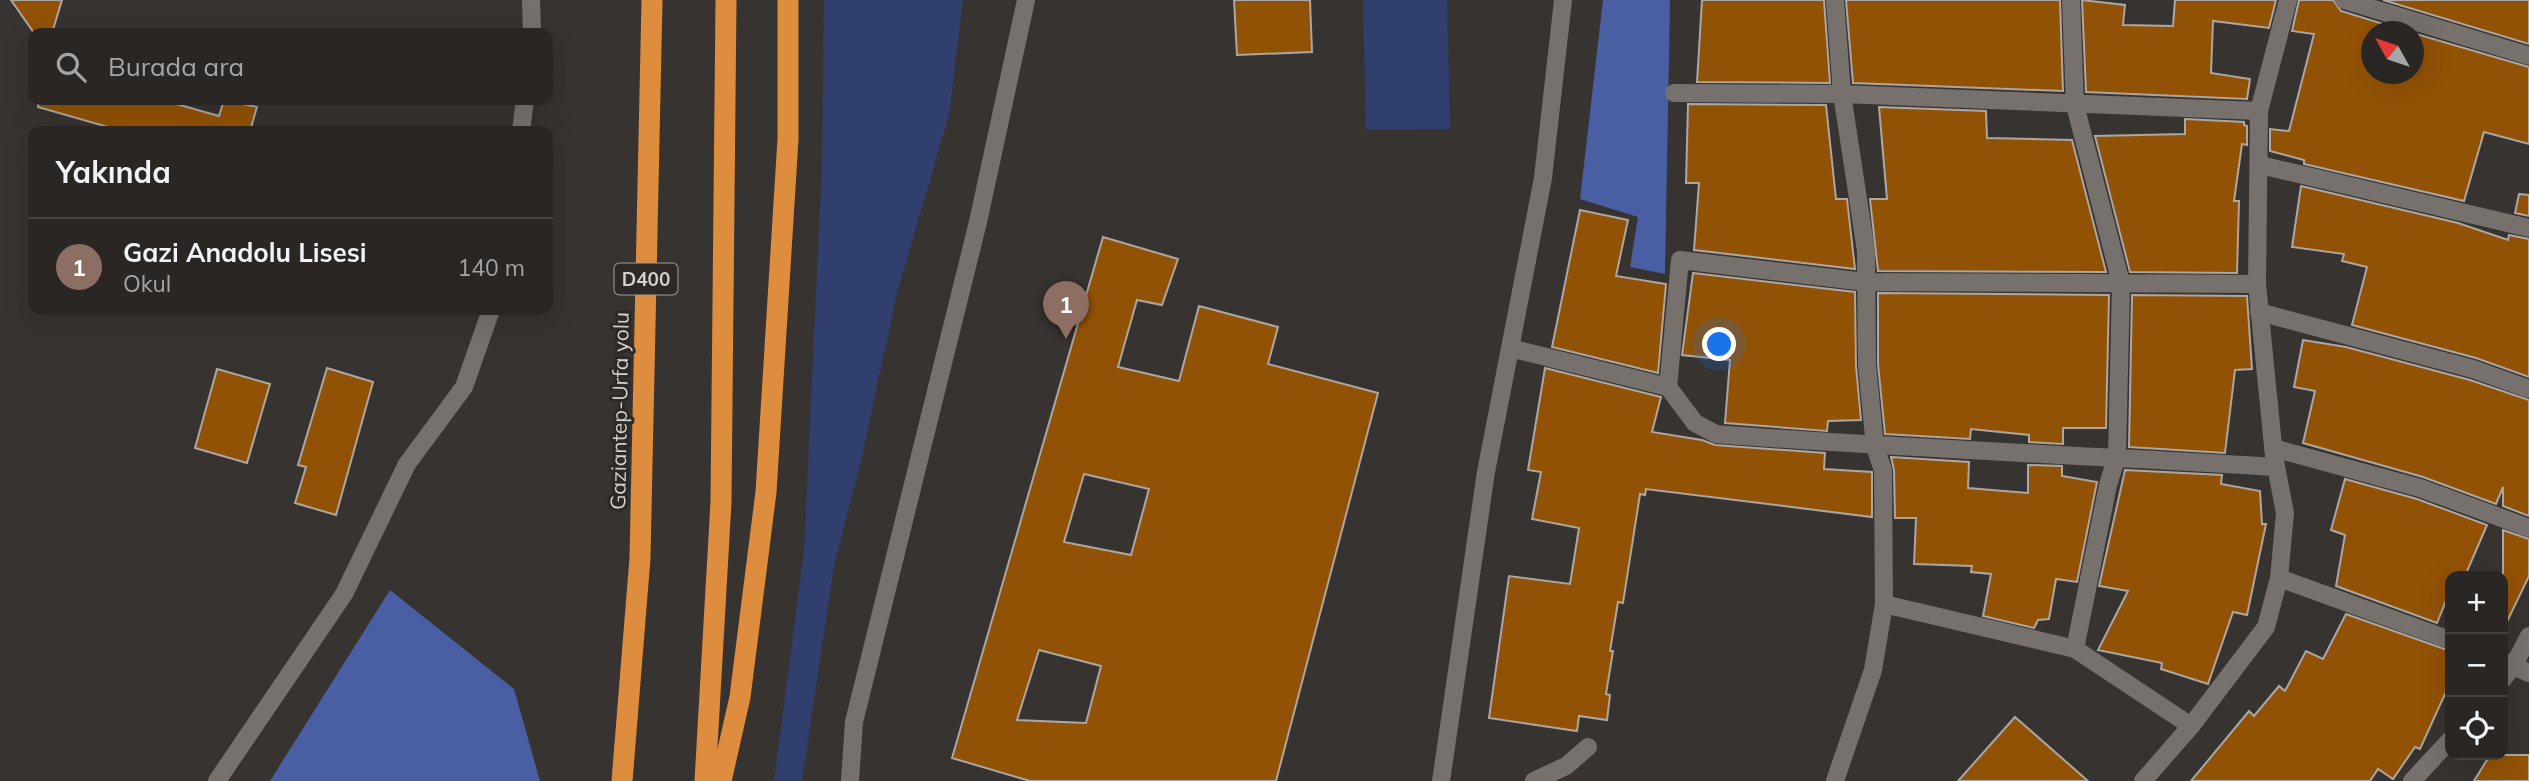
<!DOCTYPE html>
<html lang="tr">
<head>
<meta charset="utf-8">
<style>
	body { margin:0; font-family:Mulish,sans-serif; background:#353231; color:#f1f3f6 }
	.controls { position:absolute; right:21px; bottom:21px; display:grid; overflow:hidden; border-radius:14px; box-shadow:0 7px 28px #0002 }
	.controls button { width:63px; height:63px; display:grid; place-items:center; padding:0; border:0; border-bottom:2px solid #454341; background:#292624; color:#f1f3f6; font:35px sans-serif }
	.compass { position:absolute; left:2361px; top:21px; width:63px; height:63px; border-radius:50%; background:#292624; box-shadow:0 7px 28px #0002; rotate:310deg }
	.you { position:absolute; left:1720px; top:345px; width:24px; height:24px; margin:-18px; border:5px solid #fff; border-radius:50%; background:#1a73e8; box-shadow:0 0 0 10px #1a73e833 }
	.badge { display:grid; place-items:center; width:46px; height:46px; border-radius:50%; background:#ea580c; color:#fff; font-size:23px; font-weight:700 }
	.pin { position:absolute; translate:-50% -58px; filter:drop-shadow(0 2px 4px #0008) }
	.pin::after { content:''; position:absolute; top:37px; width:24px; height:21px; background:inherit; clip-path:polygon(0 0,100% 0,50% 100%) }
	.list { margin:0; padding:0; list-style:none }
	h2 { display:flex; justify-content:space-between; align-items:center; height:91px; margin:0; padding:0 28px; font-size:30px }
	h2 small { font-size:23px; font-weight:400; color:#a5a5a6 }
	.list li { display:grid; grid-template-columns:46px 1fr auto; gap:21px; align-items:center; box-sizing:border-box; height:98px; padding:0 28px; border-top:2px solid #454341 }
	.list b { display:block; font-size:26px; white-space:nowrap }
	.list p { margin:0; font-size:23px; white-space:nowrap; color:#a5a5a6 }
	.list em { font-size:23px; font-style:normal; color:#a5a5a6 }
	.icon { flex:none; width:38px; height:38px; fill:none; stroke:currentColor; stroke-width:2; stroke-linecap:round; stroke-linejoin:round }
	.map { position:relative; flex:none; width:2529px; height:781px; overflow:hidden }
	.search { position:absolute; background:#292624; box-shadow:0 7px 28px #0002; left:28px; top:28px; width:525px; height:77px; display:flex; align-items:center; gap:18px; box-sizing:border-box; padding:0 24px; border-radius:14px; color:#a5a5a6; font-size:26px }
	.panel { position:absolute; background:#292624; box-shadow:0 7px 28px #0002; left:28px; top:126px; width:525px; height:189px; border-radius:14px }
	.map>svg:first-child { display:block }
</style>
</head>
<body>
<div class="map">
<svg width="2529" height="781" viewBox="0 0 2529 781">
	<rect width="100%" height="100%" fill="#373330"/>
	<path fill="#313f6f" d="M 824,0 L 963,0 L 949,114 L 896,297 L 861,461 L 834,565 L 802,781 L 774,781 L 804,551 L 822,165 Z
		M 1363,0 L 1447,0 L 1450,129 L 1366,130 Z"/>
	<path fill="#4a5ea4" d="M 1603,0 L 1670,0 L 1665,274 L 1630,267 L 1638,217 L 1580,199 Z
		M 390,590 L 514,689 L 540,781 L 270,781 Z"/>
	<path fill="#925205" stroke="#aca7a3" stroke-width="2" fill-rule="evenodd" d="M 11,0 L 62,0 L 52,33 L 34,33 Z
		M 1234,0 L 1310,0 L 1312,52 L 1237,55 Z
		M 1702,0 L 1824,0 L 1830,83 L 1697,82 Z
		M 1846,0 L 2060,0 L 2063,91 L 1853,83 Z
		M 2082,0 L 2125,5 L 2123,25 L 2173,26 L 2175,0 L 2276,0 L 2269,28 L 2213,21 L 2211,73 L 2250,79 L 2247,99 L 2086,92 Z
		M 2299,0 L 2333,0 L 2341,11 L 2409,32 L 2371,32 L 2371,74 L 2413,74 L 2413,33 L 2529,67 L 2529,144 L 2484,132 L 2464,201 L 2304,164 L 2304,160 L 2270,151 L 2270,129 L 2289,131 L 2314,34 L 2292,31 Z
		M 2383,0 L 2529,0 L 2529,44 Z
		M 39,100 L 162,100 L 219,116 L 224,100 L 257,107 L 250,131 L 122,131 L 38,107 Z
		M 1688,104 L 1826,105 L 1836,199 L 1847,199 L 1855,269 L 1694,250 L 1699,183 L 1686,183 Z
		M 1879,107 L 1986,111 L 1987,138 L 2072,140 L 2106,272 L 1878,271 L 1870,199 L 1887,199 Z
		M 2185,119 L 2244,122 L 2244,125 L 2247,126 L 2247,145 L 2242,144 L 2234,201 L 2239,201 L 2237,273 L 2130,272 L 2095,136 L 2185,134 Z
		M 2301,186 L 2458,223 L 2508,240 L 2509,235 L 2529,239 L 2529,377 L 2476,358 L 2352,325 L 2367,267 L 2342,261 L 2344,254 L 2292,247 Z
		M 2519,194 L 2529,195 L 2529,216 L 2515,213 Z
		M 1580,210 L 1628,220 L 1616,276 L 1666,284 L 1658,373 L 1552,347 Z
		M 1103,237 L 1178,259 L 1162,305 L 1137,300 L 1118,367 L 1179,381 L 1199,306 L 1278,327 L 1268,364 L 1378,393 L 1276,781 L 1030,781 L 952,758 ZM 1084,474 L 1149,489 L 1131,555 L 1064,542 ZM 1039,650 L 1101,666 L 1086,723 L 1017,720 Z
		M 1693,273 L 1855,292 L 1856,366 L 1861,420 L 1828,421 L 1827,431 L 1725,423 L 1730,360 L 1682,355 Z
		M 1878,293 L 2109,295 L 2106,428 L 2063,428 L 2063,444 L 2029,442 L 2029,435 L 1971,429 L 1970,439 L 1885,434 L 1878,364 Z
		M 2132,295 L 2247,296 L 2252,369 L 2235,370 L 2225,453 L 2129,447 Z
		M 2303,340 L 2346,347 L 2470,380 L 2529,400 L 2529,516 L 2503,506 L 2503,487 L 2496,504 L 2423,477 L 2303,443 L 2315,391 L 2294,387 Z
		M 327,368 L 373,382 L 336,515 L 295,503 L 306,467 L 298,465 Z
		M 1545,368 L 1661,397 L 1652,432 L 1702,440 L 1715,445 L 1825,453 L 1824,469 L 1872,472 L 1872,517 L 1646,489 L 1645,495 L 1640,494 L 1623,603 L 1618,602 L 1610,651 L 1613,651 L 1606,694 L 1610,695 L 1607,720 L 1579,716 L 1577,731 L 1489,718 L 1509,576 L 1570,584 L 1579,528 L 1532,519 L 1541,472 L 1528,470 Z
		M 217,369 L 270,384 L 247,463 L 195,448 Z
		M 1891,457 L 1969,462 L 1968,488 L 2028,493 L 2028,465 L 2062,466 L 2062,476 L 2097,482 L 2077,582 L 2056,579 L 2049,619 L 2038,620 L 2034,628 L 1983,616 L 1991,574 L 1971,572 L 1972,566 L 1914,564 L 1916,518 L 1895,518 L 1894,470 Z
		M 2125,470 L 2222,475 L 2221,484 L 2260,491 L 2262,524 L 2266,524 L 2247,615 L 2233,612 L 2208,684 L 2161,669 L 2162,663 L 2098,650 L 2128,591 L 2099,586 Z
		M 2345,479 L 2417,499 L 2487,525 L 2465,576 L 2457,573 L 2456,576 L 2450,576 L 2450,591 L 2437,623 L 2336,586 L 2345,535 L 2331,530 Z
		M 2503,530 L 2529,539 L 2529,576 L 2503,630 Z
		M 2346,614 L 2450,651 L 2450,683 L 2420,749 L 2415,747 L 2393,779 L 2378,769 L 2370,781 L 2191,781 L 2249,711 L 2254,716 L 2279,686 L 2285,691 L 2306,651 L 2323,659 Z
		M 2015,717 L 2088,781 L 1958,781 Z
		M 2490,755 L 2529,755 L 2529,781 L 2474,781 Z"/>
	<g fill="none" stroke-linecap="round" stroke-linejoin="round">
		<path stroke="#76716d" stroke-width="18" d="M 2071,0 L 2075,105 L 2121,283 L 2117,456 L 2108,485 L 2075,649 L 2191,726
			M 2344,0 L 2529,56
			M 1674,93 L 1842,94 L 2259,111
			M 2260,165 L 2529,228
			M 2259,312 L 2473,369 L 2529,389
			M 1510,348 L 1668,387 L 1695,423 L 1716,434 C 1902,449 2089,455 2275,467
			M 1668,387 L 1680,260 L 1866,282 L 2257,284
			M 2273,448 L 2420,488 L 2529,528
			M 2279,578 L 2450,640
			M 1884,604 L 2075,649
			M 2503,661 L 2529,673
			M 1441,781 L 1486,472 L 1543,178 L 1563,0
			M 1534,781 L 1566,766 L 1588,747
			M 1835,781 L 1873,670 L 1884,604 L 1883,470 L 1875,447 L 1867,365 L 1866,251 L 1842,94 L 1835,0"/>
		<path stroke="#76716d" stroke-width="18" d="M 531,0 L 532,33
			M 521,131 L 525,100
			M 2503,679 L 2514,665 L 2529,636
			M 217,781 L 344,594 L 407,464 L 464,387 L 491,310
			M 850,781 L 854,722 L 978,222 L 1026,0
			M 2143,781 L 2191,726 L 2266,627 L 2279,578 L 2285,513 L 2274,456 L 2257,284 L 2259,111 L 2288,0
			M 2412,781 L 2450,740"/>
		<path stroke="#de8c3e" stroke-width="21" d="M 622,781 L 640,558 L 652,0
			M 705,781 L 721,502 L 726,0
			M 721,781 L 740,697 L 766,492 L 788,139 L 788,0"/>
	</g>
	<g text-anchor="middle" dominant-baseline="central" stroke-width="6" stroke-linejoin="round" paint-order="stroke">
		<rect fill="#2d2926" stroke="#a19e9c" stroke-width="2" x="614.5" y="263.5" width="63" height="31" rx="5"/>
		<g font-size="19" font-weight="bold" fill="#d3d0ce">
			<text x="646" y="279">D400</text>
		</g>
		<g font-size="21" fill="#d3d0ce" stroke="#2d2926">
			<text transform="translate(619 411) rotate(-89)">Gaziantep-Urfa yolu</text>
		</g>
	</g>
</svg>
<div class="controls">
<button>+</button>
<button>−</button>
<button><svg class="icon" aria-label="locate" viewBox="0 0 24 24"><circle cx="12" cy="12" r="6"/><path d="M12 2v4M12 18v4M2 12h4M18 12h4"/></svg></button>
</div>
<svg class="compass" viewBox="-18 -18 36 36"><path d="M0-13l5 13h-10z" fill="#e53935"/><path d="M0 13l5-13h-10z" fill="#a5a5a6"/></svg>
<div class="you"></div>
<div class="pin badge" style="left:1066px;top:339px;background:#8d6e63">1</div>
<div class="search"><svg class="icon" aria-label="search" viewBox="0 0 24 24"><circle cx="10" cy="10" r="6"/><path d="M15 15l6 6"/></svg>Burada ara</div>
<section class="panel">
<h2>Yakında<small></small></h2>
<ul class="list">
<li><span class="badge" style="background:#8d6e63">1</span><div><b>Gazi Anadolu Lisesi</b><p>Okul</p></div><em>140 m</em></li>
</ul>
</section>
</div>
</body>
</html>
